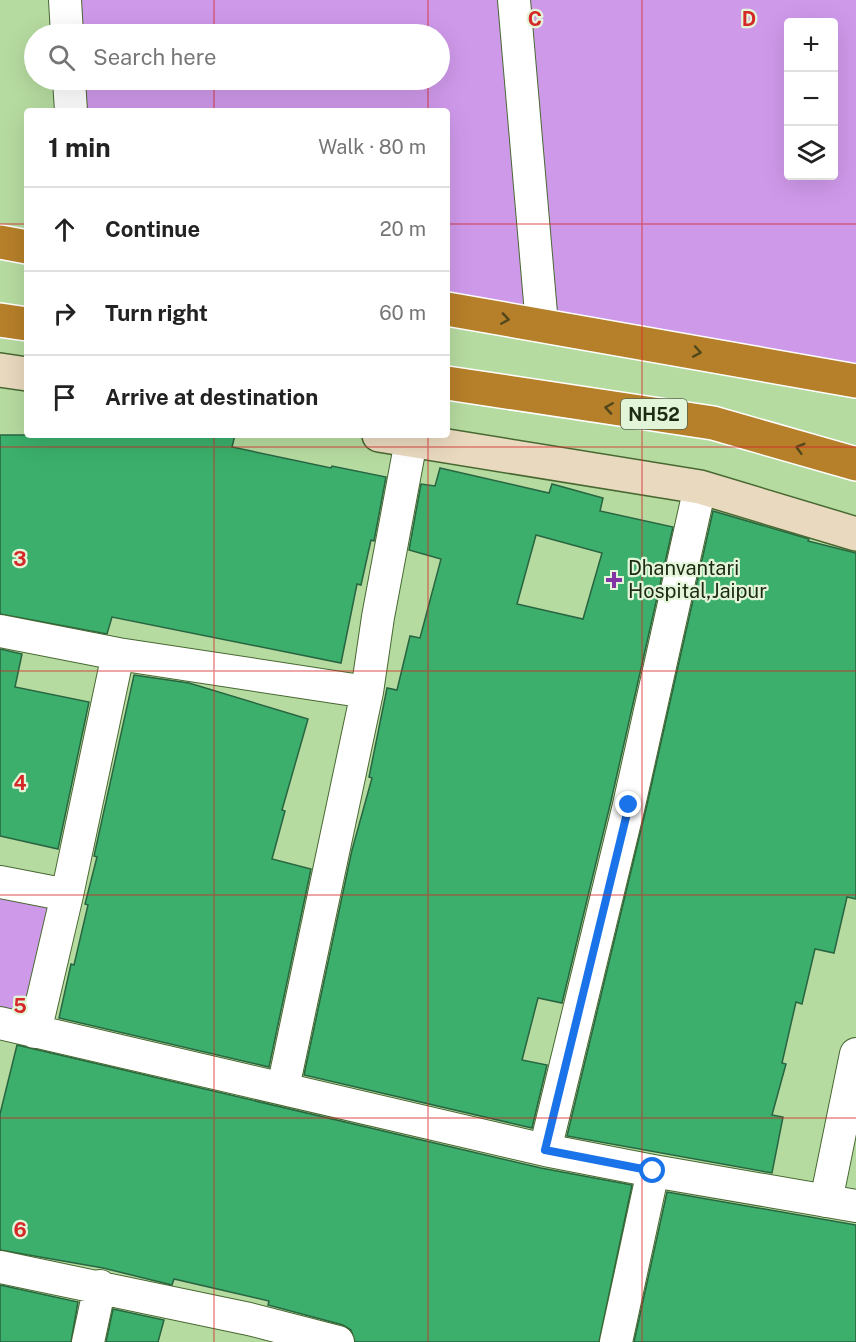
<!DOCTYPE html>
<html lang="en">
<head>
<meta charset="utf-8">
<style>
	body { margin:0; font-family:"Public Sans",sans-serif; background:#f6f6f6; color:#222 }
	.controls { position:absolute; right:18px; top:18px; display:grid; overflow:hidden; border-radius:6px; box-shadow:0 6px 24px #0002 }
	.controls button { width:54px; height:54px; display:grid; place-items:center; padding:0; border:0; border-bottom:2px solid #e0e0e0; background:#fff; color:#222; font:30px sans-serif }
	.stop { position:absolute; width:18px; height:18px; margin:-14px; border:4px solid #1a73e8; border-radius:50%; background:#fff }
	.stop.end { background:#1a73e8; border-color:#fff; box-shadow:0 2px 6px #0008 }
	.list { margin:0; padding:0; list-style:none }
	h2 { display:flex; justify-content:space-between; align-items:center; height:78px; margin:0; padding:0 24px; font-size:26px }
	h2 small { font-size:20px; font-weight:400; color:#767676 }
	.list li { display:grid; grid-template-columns:39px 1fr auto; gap:18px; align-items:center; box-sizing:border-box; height:84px; padding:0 24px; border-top:2px solid #e0e0e0 }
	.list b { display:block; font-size:22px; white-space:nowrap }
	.list em { font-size:20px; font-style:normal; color:#767676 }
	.icon { flex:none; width:33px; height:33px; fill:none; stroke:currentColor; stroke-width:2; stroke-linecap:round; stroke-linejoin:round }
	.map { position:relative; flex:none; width:856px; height:1342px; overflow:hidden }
	.search { position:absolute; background:#fff; box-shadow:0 6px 24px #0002; left:24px; top:24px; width:426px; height:66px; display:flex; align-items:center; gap:15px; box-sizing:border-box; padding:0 21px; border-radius:33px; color:#767676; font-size:22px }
	.panel { position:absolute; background:#fff; box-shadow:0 6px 24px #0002; left:24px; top:108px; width:426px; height:330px; border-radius:6px }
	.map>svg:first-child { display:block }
</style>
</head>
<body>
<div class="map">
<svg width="856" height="1342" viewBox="0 0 856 1342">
	<rect width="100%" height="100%" fill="#b6dba0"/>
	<path fill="#cf99ea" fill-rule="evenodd" d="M 65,0 L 856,0 L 856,387 L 447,311 L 447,111 L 71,111 L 69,80 L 440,80 L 440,34 L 67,34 ZM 788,22 L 834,22 L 834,176 L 788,176 Z
		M 0,882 L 67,895 L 35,1032 L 0,1023 Z"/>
	<path fill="#3baf6b" stroke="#286540" stroke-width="1.5" fill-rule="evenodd" d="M 0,435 L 235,435 L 232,447 L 331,468 L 332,466 L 386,477 L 374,541 L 371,540 L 361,585 L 357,584 L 341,663 L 112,617 L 107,634 L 0,614 Z
		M 440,468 L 549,493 L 552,484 L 603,498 L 600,511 L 673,527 L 611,801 L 562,1003 L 538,998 L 522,1060 L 547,1065 L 532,1128 L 304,1075 L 352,850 L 372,778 L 369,777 L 387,688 L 397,690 L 410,636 L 420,638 L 441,559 L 409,550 L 421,484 L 435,486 ZM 536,535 L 602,553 L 583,619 L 517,604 Z
		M 713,511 L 809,539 L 808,541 L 856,553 L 856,899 L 847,897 L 834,953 L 815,949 L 802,1004 L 796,1002 L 782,1063 L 786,1064 L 772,1115 L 783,1117 L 772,1173 L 567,1136 L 646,809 Z
		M 0,649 L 22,654 L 15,687 L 89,702 L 58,849 L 0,836 Z
		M 134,675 L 189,683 L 308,719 L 282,810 L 285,811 L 272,859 L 311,869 L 269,1067 L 59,1018 L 71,964 L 74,965 L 88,905 L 85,904 L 97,857 L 94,856 Z
		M 17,1045 L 541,1168 L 632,1185 L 599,1342 L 355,1342 L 351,1330 L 343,1325 L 268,1305 L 269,1301 L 174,1279 L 172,1285 L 103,1268 L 0,1250 L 0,1114 Z
		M 667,1192 L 856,1225 L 856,1342 L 634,1342 Z
		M 0,1285 L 78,1302 L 71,1342 L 0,1342 Z
		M 113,1309 L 164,1320 L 158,1342 L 106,1342 Z"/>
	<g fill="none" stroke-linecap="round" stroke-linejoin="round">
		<defs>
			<path id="street" d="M 65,0 L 67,34
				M 514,0 L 542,325
				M 69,80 L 71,111
				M 0,631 L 118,654 L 367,692
				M 0,882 L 67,895
				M 0,1023 L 545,1150 L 653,1171 L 856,1206
				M 35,1032 L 67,895 L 118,654
				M 283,1088 L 367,692 L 378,617 L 411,441
				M 545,1150 L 629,805 L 700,487
				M 826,1201 L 856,1054
				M 0,1267 L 249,1319 L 338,1342
				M 88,1342 L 100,1286
				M 616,1342 L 653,1171"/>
			<path id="secondary" d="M 0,370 L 27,374
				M 379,435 L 700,487 L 856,534"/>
			<path id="highway" d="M 0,242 L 27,247
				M 447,309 L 856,381
				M 0,320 L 27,324
				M 447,383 L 713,423 L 856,464"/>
		</defs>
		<use href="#street" stroke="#486832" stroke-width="34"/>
		<use href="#secondary" stroke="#486832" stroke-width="36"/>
		<use href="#highway" stroke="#fff" stroke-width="36"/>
		<use href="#street" stroke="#fff" stroke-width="32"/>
		<use href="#secondary" stroke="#e9d9bf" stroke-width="33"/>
		<use href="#highway" stroke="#b67f29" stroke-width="33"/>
	</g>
	<defs><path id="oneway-chevron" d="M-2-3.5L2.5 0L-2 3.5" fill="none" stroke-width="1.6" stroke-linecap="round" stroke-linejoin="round" transform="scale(1.5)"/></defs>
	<g stroke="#52481b">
		<use href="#oneway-chevron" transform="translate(505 319) rotate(9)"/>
		<use href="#oneway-chevron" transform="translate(697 352) rotate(10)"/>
		<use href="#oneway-chevron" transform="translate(609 408) rotate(-171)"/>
		<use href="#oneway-chevron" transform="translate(800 448) rotate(-164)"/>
	</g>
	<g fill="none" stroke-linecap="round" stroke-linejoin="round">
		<path stroke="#1a73e8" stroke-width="8" d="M 629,805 L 545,1150 L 653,1171"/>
	</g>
	<path fill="none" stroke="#d62828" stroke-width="1.5" stroke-opacity="0.55" d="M 214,0 L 214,34M 428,0 L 428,34M 642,0 L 642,1342M 214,80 L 214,111M 428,80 L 428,111M 0,224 L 27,224M 447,224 L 856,224M 214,435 L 214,1342M 428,435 L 428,1342M 0,447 L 856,447M 0,671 L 856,671M 0,895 L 856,895M 0,1118 L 856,1118"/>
	<path fill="#8233a4" stroke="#e3f5d8" stroke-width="2" d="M611 571h6v6h6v6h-6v6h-6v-6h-6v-6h6z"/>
	<g text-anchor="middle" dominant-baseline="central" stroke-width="4.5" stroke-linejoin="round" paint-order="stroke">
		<rect fill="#e3f5d8" stroke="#58674e" stroke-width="1.5" x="621" y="399" width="66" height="30" rx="4.5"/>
		<g font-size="18" font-weight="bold" fill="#1c2a13">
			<text x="654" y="414">NH52</text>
		</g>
		<g font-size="20" fill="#1c2a13" stroke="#e3f5d8" text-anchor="start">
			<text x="628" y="568">Dhanvantari<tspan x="628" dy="23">Hospital,Jaipur</tspan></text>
		</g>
	</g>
	<g font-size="20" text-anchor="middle" font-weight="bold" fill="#d62828" stroke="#e3f5d8" stroke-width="4.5" stroke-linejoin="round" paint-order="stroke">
		<text x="535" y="26">C</text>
		<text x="749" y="26">D</text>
		<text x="20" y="566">3</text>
		<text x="20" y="790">4</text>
		<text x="20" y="1013">5</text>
		<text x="20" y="1237">6</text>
	</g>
</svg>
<div class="controls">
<button>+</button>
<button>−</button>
<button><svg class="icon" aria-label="layers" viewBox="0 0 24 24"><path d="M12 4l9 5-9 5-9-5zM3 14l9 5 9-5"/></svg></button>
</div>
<div class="stop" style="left:653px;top:1171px"></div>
<div class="stop end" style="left:629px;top:805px"></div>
<div class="search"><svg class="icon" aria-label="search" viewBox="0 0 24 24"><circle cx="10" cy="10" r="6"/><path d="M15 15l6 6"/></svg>Search here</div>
<section class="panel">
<h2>1 min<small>Walk · 80 m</small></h2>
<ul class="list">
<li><svg class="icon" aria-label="ahead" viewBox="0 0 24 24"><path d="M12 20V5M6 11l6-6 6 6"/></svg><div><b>Continue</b></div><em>20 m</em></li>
<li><svg class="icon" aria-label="right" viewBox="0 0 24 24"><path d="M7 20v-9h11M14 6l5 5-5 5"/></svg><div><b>Turn right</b></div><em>60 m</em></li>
<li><svg class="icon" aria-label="arrive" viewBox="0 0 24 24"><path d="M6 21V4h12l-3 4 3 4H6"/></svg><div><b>Arrive at destination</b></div></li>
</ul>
</section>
</div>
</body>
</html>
